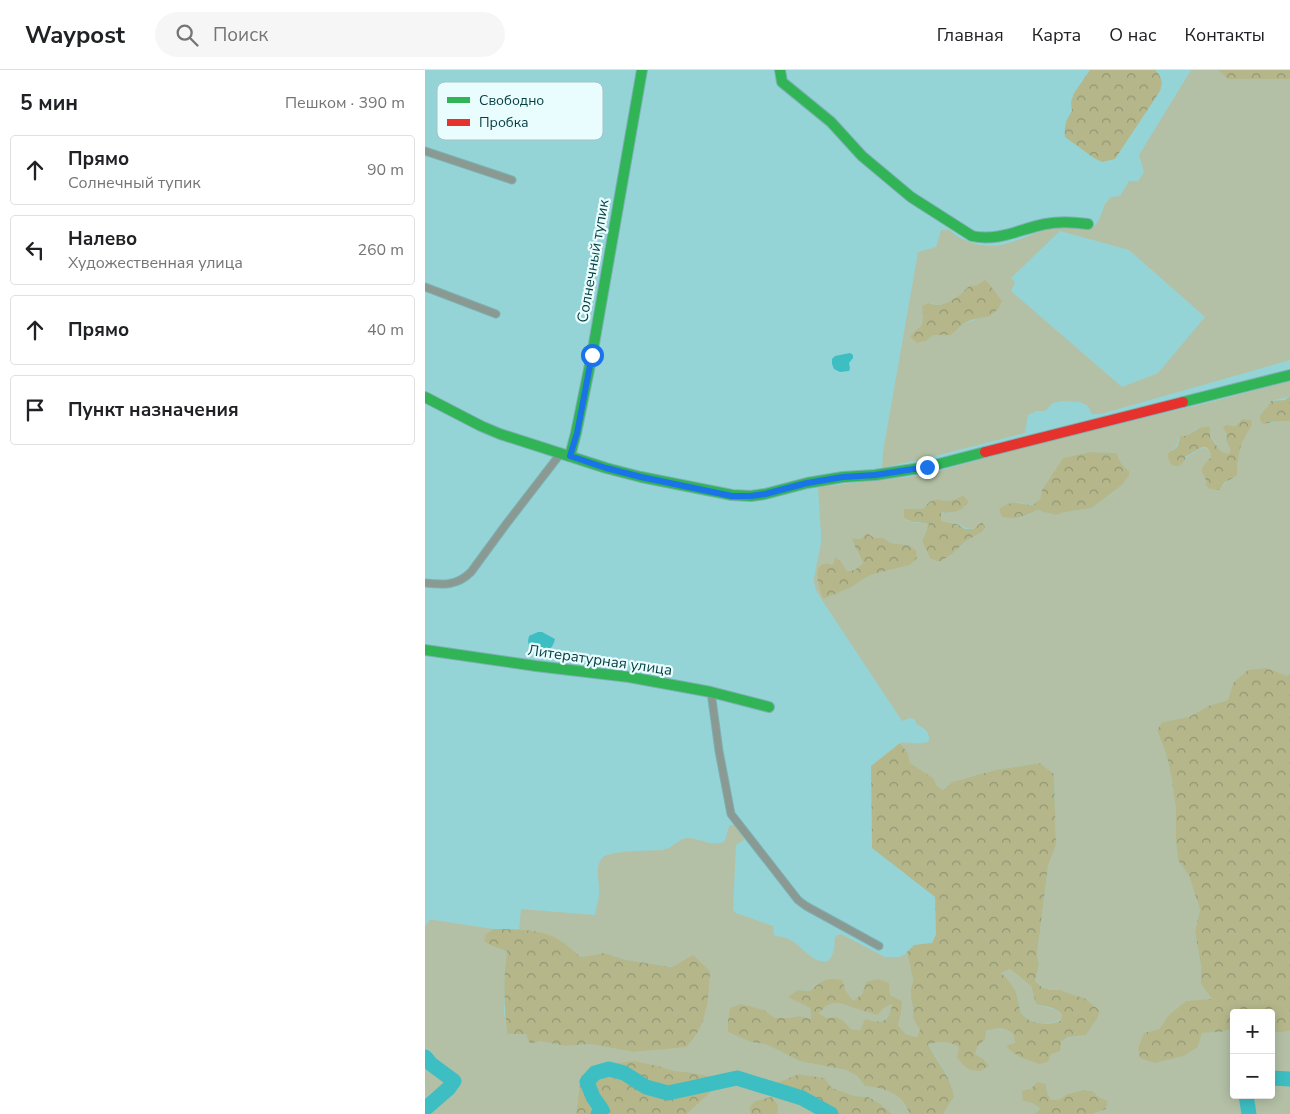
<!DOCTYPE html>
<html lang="ru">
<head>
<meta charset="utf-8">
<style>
	body { margin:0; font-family:"Nunito Sans",sans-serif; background:#f6f6f6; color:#202124 }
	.controls { position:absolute; right:15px; bottom:15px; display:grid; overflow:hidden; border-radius:5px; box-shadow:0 2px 12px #0003 }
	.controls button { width:45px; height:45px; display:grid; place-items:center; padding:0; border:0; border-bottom:1px solid #e0e0e0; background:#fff; color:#202124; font:25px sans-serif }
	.stop { position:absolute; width:15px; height:15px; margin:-11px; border:4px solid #1a73e8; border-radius:50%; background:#fff }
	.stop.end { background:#1a73e8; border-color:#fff; box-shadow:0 1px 5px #0008 }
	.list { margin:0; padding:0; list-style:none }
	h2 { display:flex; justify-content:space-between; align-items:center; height:65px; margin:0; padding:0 20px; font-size:21px }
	h2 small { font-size:16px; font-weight:400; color:#757577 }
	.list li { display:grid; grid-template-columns:32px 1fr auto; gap:15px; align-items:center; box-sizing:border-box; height:70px; margin:0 10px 10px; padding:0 10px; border:1px solid #e0e0e0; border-radius:5px }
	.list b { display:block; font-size:19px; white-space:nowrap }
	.list p { margin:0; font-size:16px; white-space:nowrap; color:#757577 }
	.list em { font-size:16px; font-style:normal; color:#757577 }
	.icon { flex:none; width:28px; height:28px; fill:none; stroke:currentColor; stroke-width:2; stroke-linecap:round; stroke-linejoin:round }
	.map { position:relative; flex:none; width:865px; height:1044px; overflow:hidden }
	header { display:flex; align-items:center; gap:30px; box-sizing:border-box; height:70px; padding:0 25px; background:#fff; border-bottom:1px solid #e0e0e0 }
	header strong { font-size:24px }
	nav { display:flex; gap:28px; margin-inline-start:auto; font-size:18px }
	.search { width:350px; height:45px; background:#f6f6f6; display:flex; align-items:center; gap:12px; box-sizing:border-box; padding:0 18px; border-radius:28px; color:#757577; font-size:19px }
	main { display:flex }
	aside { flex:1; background:#fff }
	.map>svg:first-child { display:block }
</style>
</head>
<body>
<header>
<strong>Waypost</strong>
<div class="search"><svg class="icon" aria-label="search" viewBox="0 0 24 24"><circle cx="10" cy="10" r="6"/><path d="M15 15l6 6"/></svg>Поиск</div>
<nav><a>Главная</a><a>Карта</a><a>О нас</a><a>Контакты</a></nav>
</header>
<main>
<aside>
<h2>5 мин<small>Пешком · 390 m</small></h2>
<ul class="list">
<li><svg class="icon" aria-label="ahead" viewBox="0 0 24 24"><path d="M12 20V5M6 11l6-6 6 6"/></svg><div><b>Прямо</b><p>Солнечный тупик</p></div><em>90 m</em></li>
<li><svg class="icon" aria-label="left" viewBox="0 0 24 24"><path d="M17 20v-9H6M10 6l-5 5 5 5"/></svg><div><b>Налево</b><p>Художественная улица</p></div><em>260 m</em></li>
<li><svg class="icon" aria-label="ahead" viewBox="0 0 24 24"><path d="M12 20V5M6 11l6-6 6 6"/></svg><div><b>Прямо</b></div><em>40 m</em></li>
<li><svg class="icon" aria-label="arrive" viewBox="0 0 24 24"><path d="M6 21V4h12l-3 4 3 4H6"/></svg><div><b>Пункт назначения</b></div></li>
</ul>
</aside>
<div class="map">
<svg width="865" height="1044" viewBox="0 0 865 1044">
	<defs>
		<pattern id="forest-crowns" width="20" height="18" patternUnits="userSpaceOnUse" patternTransform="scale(1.25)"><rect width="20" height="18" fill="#b5b78b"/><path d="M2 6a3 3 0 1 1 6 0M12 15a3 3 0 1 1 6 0" fill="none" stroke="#919673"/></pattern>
	</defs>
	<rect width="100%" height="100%" fill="#94d4d7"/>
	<path fill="#b4c0a5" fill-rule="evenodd" d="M 766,0 L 793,0 L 803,9 L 865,9 L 865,290 L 676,344 L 667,344 L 663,336 L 655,332 L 638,331 L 628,333 L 620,341 L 611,341 L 603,345 L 600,363 L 502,388 L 457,398 L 458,382 L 493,182 L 511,177 L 516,160 L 525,160 C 531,167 537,169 545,172 C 578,185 604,161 635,156 C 646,154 656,157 666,159 L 673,152 L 680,134 L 686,127 L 695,126 L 704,111 L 713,111 L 719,102 L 714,85 ZM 635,161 L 704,180 L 780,247 L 733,303 L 697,317 L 586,221 L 590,212 L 586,208 ZM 560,211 C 567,216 570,224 576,231 L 555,248 L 538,254 L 526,265 L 508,265 L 501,271 L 491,260 L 497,255 L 498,245 L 505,233 C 507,233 510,235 513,235 C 522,236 538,223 544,216 L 552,215 Z
		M 865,311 L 865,326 C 858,330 852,328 845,332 C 841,336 839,342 835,346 L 843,353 L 865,351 L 865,604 L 862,606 L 808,613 L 803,630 L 783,636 L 764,647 L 737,652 L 732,660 L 742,687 L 747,711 L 751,740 L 751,772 L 753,790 L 764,806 L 775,840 L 770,861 L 776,896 L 776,914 L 788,929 L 743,946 L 734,959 L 719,963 L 730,993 L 759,986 L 773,977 L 777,963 L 796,962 L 809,958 L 809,1025 L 846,1025 L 846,963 L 865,961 L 865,1044 L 667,1044 L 681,1039 L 683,1031 L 674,1027 L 667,1021 L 659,1020 L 642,1024 L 635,1029 L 626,1030 L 622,1022 L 621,1014 L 598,1031 L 607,1033 L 615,1040 L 610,1044 L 518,1044 L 529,1027 L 522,1005 L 503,974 L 518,971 L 525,972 L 558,989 L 550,985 L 553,976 L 561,961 C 573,958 577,956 588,964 L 590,973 L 626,984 C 640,967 640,967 661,965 L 672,949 L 674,941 C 664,930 650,924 636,921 C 631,920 632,921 627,920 C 620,919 615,915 610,911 L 614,894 L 612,885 L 623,796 L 631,775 L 629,704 L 615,693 L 570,700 L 527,712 L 518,720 L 512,716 L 507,708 L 485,693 L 483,683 L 475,673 C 485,671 495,676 504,671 C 505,661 499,658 491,654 L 490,650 L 485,648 L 477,651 L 397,530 L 391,520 L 389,513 L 389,508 L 396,473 L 396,464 L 393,417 L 499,405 L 620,372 L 786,332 ZM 817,349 L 827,355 L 816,375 L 812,396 L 811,405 C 807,410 801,410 798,416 L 782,412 C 775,398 778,399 786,387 C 784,374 777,377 769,383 C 765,385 762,386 759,390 L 746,380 C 751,378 753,375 753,369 L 765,365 L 772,358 C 777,362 782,364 787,368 C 795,376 791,385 806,383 L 805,378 L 801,370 L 802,366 L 801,361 L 806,355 L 810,356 ZM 665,382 L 692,383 L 695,391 L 700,398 L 697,415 L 667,438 L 640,442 L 631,445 L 612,440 L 604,445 L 595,448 L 591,432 L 600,434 L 608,435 L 615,429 L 617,420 L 639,388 ZM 538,425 L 543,432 C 534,443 530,443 516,442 L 515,451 C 521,452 528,452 533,454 C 541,457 543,462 553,456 L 557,462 L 541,471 L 527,484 L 497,471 L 504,454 C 493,452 488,454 479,448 L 480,439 L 498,439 L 504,432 L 512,429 L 520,431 L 529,430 ZM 427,468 L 436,469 L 458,468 L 466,473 L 483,475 L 491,480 L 485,495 L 449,504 L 440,508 L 425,518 L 398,529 L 399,494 L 408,495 L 410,486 L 417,493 L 422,501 L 430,500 L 438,493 C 434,483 429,479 427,468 Z
		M 305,755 L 310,755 C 314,759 318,764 319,770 L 311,775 L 308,840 L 311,843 L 348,856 L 349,865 C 356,867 363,868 369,872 C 379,879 389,894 403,891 C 406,888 408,883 409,879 C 411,870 406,867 416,864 L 460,887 L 474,887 L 479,885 L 482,882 L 488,910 L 486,919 L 486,928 L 488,938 L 488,948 L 496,960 L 492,967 L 481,964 L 473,955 L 476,943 L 476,931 L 441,912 L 437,924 L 428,932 L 421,921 L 394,914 L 385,921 L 373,920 L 364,927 L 385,938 L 386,950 L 374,946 L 363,948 L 350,948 L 339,940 L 305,938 L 303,950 L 304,962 L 326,972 L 340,974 L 363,985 L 374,991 L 421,1000 L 432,1006 L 440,1016 C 460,1018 478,1024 485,1044 L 466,1044 L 464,1041 L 454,1033 L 443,1027 L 430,1026 L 407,1018 L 398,1008 L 375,1004 L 355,1024 L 395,1035 L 413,1044 L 355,1044 L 324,1038 L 326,1044 L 262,1044 L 292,1016 L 283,1007 L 261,1002 L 249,1001 L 237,997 L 156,1005 L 151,1044 L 0,1044 L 0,856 L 5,850 L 9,850 L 68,859 L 61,864 L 67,876 L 82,881 L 80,894 L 79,942 L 82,964 L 101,964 L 115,971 L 140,976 L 165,974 L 208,982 L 234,979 L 248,897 L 201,890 L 179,883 L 156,887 C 135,870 122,861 94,860 L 96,839 L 170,845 C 171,838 174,830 174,822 C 175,811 169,798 177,788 C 183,780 226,781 237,780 C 247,779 252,770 261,768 C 274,767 283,777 299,772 C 302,767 302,760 305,755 Z
		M 585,899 L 606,916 L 611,934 C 620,938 630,937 637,945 L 636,949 C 628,957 603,954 597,944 C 593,939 595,931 592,925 C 588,917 581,910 576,903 Z
		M 409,933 L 418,934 L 426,937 L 452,944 L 459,938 L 467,934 C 464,953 456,952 439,951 L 435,960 L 426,959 L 419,951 L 411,948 L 402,948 L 394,943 L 401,936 Z"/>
	<path fill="url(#forest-crowns)" fill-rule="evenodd" d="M 665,0 L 730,0 C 737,7 738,12 735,21 L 690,89 L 677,92 L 669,88 L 640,67 C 639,56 641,50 647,41 L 646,32 L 649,23 Z
		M 793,0 L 865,0 L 865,9 L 803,9 Z
		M 560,210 C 567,216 571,224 577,231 L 573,239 L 565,246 L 546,250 L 538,254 L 526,265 L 508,265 L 501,271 L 492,273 L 485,267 L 491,260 L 497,255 L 498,245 L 497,236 C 508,231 503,234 512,235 C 522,236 538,223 544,216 L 552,215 Z
		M 865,326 L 865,351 L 847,352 L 838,354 L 835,350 L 835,346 L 846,331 L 860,330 Z
		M 817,349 L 826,350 L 827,355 L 816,375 L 812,396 L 812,405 L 808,408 L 800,412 L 794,420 L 785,419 L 781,416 C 783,407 776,406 777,398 C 779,394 783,391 786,387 C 783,367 771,383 761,386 C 760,389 759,392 757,394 C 756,395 754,396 753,396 C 745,397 743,390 743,384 C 745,381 748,380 751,378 C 754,375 753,370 756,366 C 769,367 769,355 785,357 L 785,367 C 793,374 793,385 805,383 L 805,378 L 801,370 L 802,365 L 798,357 L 802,355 L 810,356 Z
		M 665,382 L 692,383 C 694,390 697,396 704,401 L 704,405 L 697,415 L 667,438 L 640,442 L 631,445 L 612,440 C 600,447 591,450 577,447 L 574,439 C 589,429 592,434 608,435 L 615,429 L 617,420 L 638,388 Z
		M 538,425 L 544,432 C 534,443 530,443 516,442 L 516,451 L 532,454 L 540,459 L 548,459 L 557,452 L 560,457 L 557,462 L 541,471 L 527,484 L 514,492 L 505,488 L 497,471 L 504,454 C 493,451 489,454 479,448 L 479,439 L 498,439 L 504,432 L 512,429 L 520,431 L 529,430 Z
		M 442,463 L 449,468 L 458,468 L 466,473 L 483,475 L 491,480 L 492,488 L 485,495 L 449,504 L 440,508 L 425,518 L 398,529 C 395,521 386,497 399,494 C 402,493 405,494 408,495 L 410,486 L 417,493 L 422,501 L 430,500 L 438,493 C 435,484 429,478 427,468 L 436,469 Z
		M 841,598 L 862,606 L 865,604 L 865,961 L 846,963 L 846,943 L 809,943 L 809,958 L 796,962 L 777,963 L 773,977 L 759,986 L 730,993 L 715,988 L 713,978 L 719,963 L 734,959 L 743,946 L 761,931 L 787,929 L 776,914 L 776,896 L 770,861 L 775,840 L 764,806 L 753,790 L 751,772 L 751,740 L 747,711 L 742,687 L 732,660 L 737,652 L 764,647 L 783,636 L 803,630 L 808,613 L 823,600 Z
		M 475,673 L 483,683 L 485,693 L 508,708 L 512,716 L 518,720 L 527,712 L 570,700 L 615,693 L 629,704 L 631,775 L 623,796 L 612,885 L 614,894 L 610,911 L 617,917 L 625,920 L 635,920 L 661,929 L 675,941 L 672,949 L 661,965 L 643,967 L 636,972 L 635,981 L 626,984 L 623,992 L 614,994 L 595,987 L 587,982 L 581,976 L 590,973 L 588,964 C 578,956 573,958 561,961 L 560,969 L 553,976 L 550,984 L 558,989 L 564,996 L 555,1001 L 545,1000 L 537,994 L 532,987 L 534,977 C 521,970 517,972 503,974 C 513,994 525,1004 529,1027 L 518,1044 L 485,1044 C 478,1024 460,1018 440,1016 L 432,1006 L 421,1000 L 374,991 L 363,985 L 340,974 L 326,972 L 303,962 L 303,950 L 305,938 L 316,934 L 339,940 L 350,948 L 363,948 L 374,946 L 386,949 L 385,938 L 363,927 L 373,920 L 385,921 C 397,911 400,907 417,910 L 421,921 L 428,931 L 437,924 L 441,912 L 453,909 L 464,913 L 465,925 L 477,931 L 476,943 L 473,955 L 481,964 L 492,967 L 495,960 L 488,948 L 488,938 L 486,928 L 486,919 L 488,910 L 482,882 L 489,875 L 507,873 L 511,864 L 510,827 L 447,778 L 446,696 ZM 585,899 L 606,916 L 611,934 C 620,937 630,936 637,945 L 636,950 C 628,957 603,954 597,944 C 594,941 594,933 593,929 C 591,919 584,910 576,903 ZM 409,933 L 418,934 L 426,937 L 452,945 L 459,938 L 467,934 C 465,951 457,955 441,949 L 439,951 L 435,960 L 426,959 L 419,951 L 411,947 L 402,948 L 394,943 L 401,936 Z
		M 68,859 C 88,859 108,859 127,866 C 138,871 147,880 156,887 L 179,883 L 201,890 L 247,897 L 268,885 L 285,901 C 284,928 282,957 261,977 L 208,982 L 165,974 L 140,976 L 115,971 L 105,974 L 101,964 L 82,964 C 79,937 78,907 82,881 L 67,876 L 59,871 L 61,864 Z
		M 209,991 L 237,997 L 249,1001 L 261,1002 L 283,1006 L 292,1016 L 262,1044 L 151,1044 L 156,1005 L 186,994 Z
		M 374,1004 L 399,1008 L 407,1018 L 430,1026 L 443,1027 L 454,1033 L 464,1041 L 466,1044 L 413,1044 L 395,1035 L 355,1024 L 352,1013 Z
		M 612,1012 L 621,1014 L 622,1022 L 626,1030 L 635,1029 L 642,1024 L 659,1020 L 667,1021 L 674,1027 L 683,1031 L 681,1039 L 667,1044 L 610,1044 L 615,1039 L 607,1033 L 598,1031 L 597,1021 L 606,1019 Z
		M 347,1027 L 353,1035 L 352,1043 L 355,1044 L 326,1044 L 324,1038 L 330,1031 Z"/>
	<path fill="#3dbec3" d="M 425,283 L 428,285 L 428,288 L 424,293 L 425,298 L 424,301 L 415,302 L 409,299 L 407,294 L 407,289 L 410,286 Z
		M 113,562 L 117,562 L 130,569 C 127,583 117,584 105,580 L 103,571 L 104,566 Z"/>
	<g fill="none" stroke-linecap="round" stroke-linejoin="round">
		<path stroke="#3dbec3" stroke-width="15" d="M 0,987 L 6,994 L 29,1011 L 24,1018 L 0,1039
			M 846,1008 L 865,1009
			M 821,1025 L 824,1044
			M 173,1044 L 177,1040 L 168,1027 L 162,1012 L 170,1003 L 184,999 L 199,1003 L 221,1017 L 243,1023 L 312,1008 L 377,1028 L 406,1044"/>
		<defs>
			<path id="street" d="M 0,81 L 87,110
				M 0,217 L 71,244
				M 0,513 C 18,515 32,516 46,502 L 82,453 L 136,383
				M 286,622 L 294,681 L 306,744 L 373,830 L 381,836 L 454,876"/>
			<path id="fast" d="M 355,0 L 357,12 L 406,52 L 437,86 L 486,127 L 547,166 C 573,172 595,159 620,154 C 634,151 649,152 663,154
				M 0,327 L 56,356 L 75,364 L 181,398 L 216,407 L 307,425 L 326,426 L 340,424 L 382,413 L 418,407 L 450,405 L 502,397 L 560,382
				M 758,332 L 865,305
				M 145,386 L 151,363 L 167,285 L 217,0
				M 0,580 L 111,596 L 204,607 L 286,622 L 344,637"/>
			<path id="jam" d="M 560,382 L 758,332"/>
		</defs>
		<use href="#street" stroke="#7db1b3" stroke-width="9"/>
		<use href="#fast" stroke="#7db1b3" stroke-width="12"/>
		<use href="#jam" stroke="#7db1b3" stroke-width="12"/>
		<use href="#street" stroke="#8a9a92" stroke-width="7"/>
		<use href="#fast" stroke="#30b455" stroke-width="10"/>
		<use href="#jam" stroke="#e5322d" stroke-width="10"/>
	</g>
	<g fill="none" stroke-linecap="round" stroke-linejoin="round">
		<path stroke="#1a73e8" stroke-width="6" d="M 167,285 L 152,363 L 145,386 L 181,398 L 216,407 L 307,426 L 326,426 L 340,424 L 382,413 L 418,407 L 450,405 L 502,397"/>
	</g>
	<g text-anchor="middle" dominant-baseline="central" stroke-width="4.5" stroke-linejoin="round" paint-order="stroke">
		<g font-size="15" fill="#063d40" stroke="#e9fdfe">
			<text transform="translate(168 191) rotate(-80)">Солнечный тупик</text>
			<text transform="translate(175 590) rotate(8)">Литературная улица</text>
		</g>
	</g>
	<rect x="12" y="12" width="166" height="58" rx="8" fill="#e9fdfe" stroke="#a5c3c5" stroke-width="1"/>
	<rect x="22" y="27" width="23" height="6" fill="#30b455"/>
	<rect x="22" y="49" width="23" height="7" fill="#e5322d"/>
	<g font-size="14" fill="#063d40">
		<text x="54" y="35">Свободно</text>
		<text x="54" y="57">Пробка</text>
	</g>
</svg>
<div class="controls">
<button>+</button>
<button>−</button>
</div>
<div class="stop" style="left:167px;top:285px"></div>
<div class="stop end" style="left:502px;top:397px"></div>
</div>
</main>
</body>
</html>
